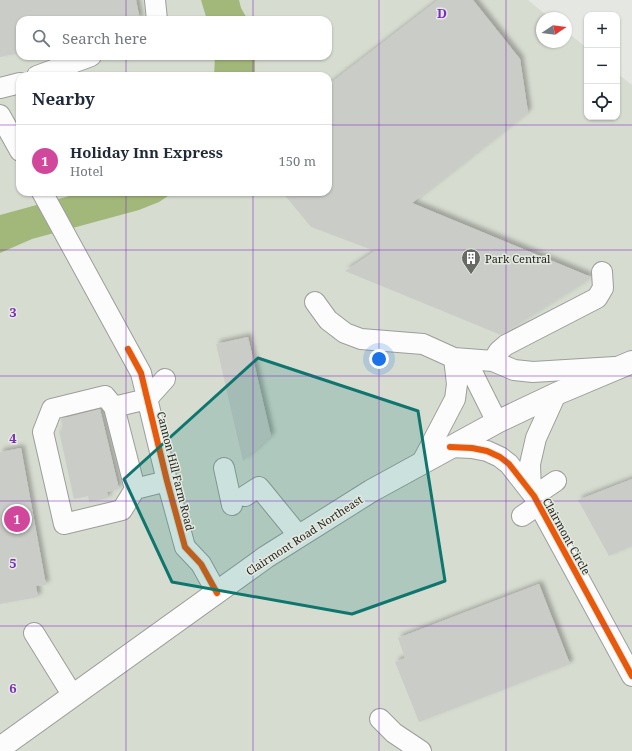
<!DOCTYPE html>
<html lang="en">
<head>
<meta charset="utf-8">
<style>
	body { margin:0; font-family:"Noto Serif",serif; background:#f6f6f7; color:#1f2937 }
	.controls { position:absolute; right:12px; top:12px; display:grid; overflow:hidden; border-radius:8px; box-shadow:0 1px 3px #0004 }
	.controls button { width:36px; height:36px; display:grid; place-items:center; padding:0; border:0; border-bottom:1px solid #e0e1e3; background:#fff; color:#1f2937; font:20px sans-serif }
	.compass { position:absolute; left:536px; top:12px; width:36px; height:36px; border-radius:50%; background:#fff; box-shadow:0 1px 3px #0004; rotate:77deg }
	.you { position:absolute; left:379px; top:359px; width:14px; height:14px; margin:-10px; border:3px solid #fff; border-radius:50%; background:#1a73e8; box-shadow:0 0 0 6px #1a73e833 }
	.badge { display:grid; place-items:center; width:26px; height:26px; border-radius:50%; background:#ea580c; color:#fff; font-size:13px; font-weight:700 }
	.pin { position:absolute; translate:-50% -50%; border:2px solid #fff; box-shadow:0 1px 4px #0006 }
	.list { margin:0; padding:0; list-style:none }
	h2 { display:flex; justify-content:space-between; align-items:center; height:52px; margin:0; padding:0 16px; font-size:17px }
	h2 small { font-size:13px; font-weight:400; color:#747a83 }
	.list li { display:grid; grid-template-columns:26px 1fr auto; gap:12px; align-items:center; box-sizing:border-box; height:72px; padding:0 16px; border-top:1px solid #e0e1e3 }
	.list b { display:block; font-size:15px; white-space:nowrap }
	.list p { margin:0; font-size:13px; white-space:nowrap; color:#747a83 }
	.list em { font-size:13px; font-style:normal; color:#747a83 }
	.icon { flex:none; width:22px; height:22px; fill:none; stroke:currentColor; stroke-width:2; stroke-linecap:round; stroke-linejoin:round }
	.map { position:relative; flex:none; width:632px; height:751px; overflow:hidden }
	.search { position:absolute; background:#fff; box-shadow:0 1px 3px #0004; left:16px; top:16px; width:316px; height:44px; display:flex; align-items:center; gap:10px; box-sizing:border-box; padding:0 14px; border-radius:12px; color:#747a83; font-size:15px }
	.panel { position:absolute; background:#fff; box-shadow:0 1px 3px #0004; left:16px; top:72px; width:316px; height:124px; border-radius:12px }
	.map>svg:first-child { display:block }
</style>
</head>
<body>
<div class="map">
<svg width="632" height="751" viewBox="0 0 632 751">
	<defs>
		<filter id="shadow"><feDropShadow dx="3.5" dy="-3.5" stdDeviation="2" flood-color="#0004"/></filter>
	</defs>
	<rect width="100%" height="100%" fill="#e5e8e2"/>
	<path fill="#d7dcd1" fill-rule="evenodd" d="M 0,0 L 528,0 L 550,18 L 542,18 L 542,42 L 566,42 L 566,31 L 587,48 L 587,117 L 617,117 L 617,73 L 632,85 L 632,751 L 0,751 ZM 20,20 L 328,20 L 328,56 L 20,56 ZM 20,76 L 328,76 L 328,192 L 20,192 Z"/>
	<path fill="#a2b87a" d="M 201,0 L 239,0 L 241,8 L 248,20 L 207,20 Z
		M 215,56 L 255,56 L 255,76 L 214,76 Z
		M 84,192 L 174,192 L 159,202 L 139,210 L 32,239 L 0,253 L 0,215 Z"/>
	<path fill="#caccc8" filter="url(#shadow)" d="M 0,0 L 136,0 L 140,20 L 20,20 L 20,53 L 0,57 Z
		M 438,0 L 473,0 L 520,59 L 528,112 L 412,203 L 591,277 L 591,278 L 501,335 L 345,271 L 375,251 L 311,227 L 282,192 L 328,192 L 328,85 Z
		M 248,337 L 271,436 L 243,461 L 216,344 Z
		M 100,409 L 119,489 L 107,492 L 108,498 L 89,502 L 88,496 L 74,499 L 59,431 L 63,430 L 61,419 Z
		M 21,448 L 46,585 L 36,586 L 38,597 L 0,604 L 0,452 Z
		M 632,479 L 632,546 L 609,556 L 578,500 Z
		M 539,584 L 570,664 L 419,722 L 395,662 L 405,658 L 398,638 Z"/>
	<g fill="none" stroke-linecap="round" stroke-linejoin="round">
		<defs>
			<path id="minor" d="M 155,0 L 157,20
				M 37,76 L 91,56
				M 0,88 L 20,83
				M 0,115 L 20,151
				M 42,192 L 141,373 L 167,481 L 185,547 L 201,564 L 217,593
				M 315,302 L 328,320 L 345,333 L 361,339 L 423,344 L 454,358 L 471,370 L 497,422
				M 493,361 L 499,351 L 506,345 L 597,298 L 603,288 L 602,272
				M 114,407 L 147,399 L 165,379
				M 450,447 L 472,448 L 487,451 L 500,457 L 509,464 L 534,496 L 632,676
				M 421,464 L 455,399 L 457,384 L 454,358 L 493,361 L 514,370 L 533,372 L 615,367
				M 224,468 L 232,505
				M 135,489 L 114,407 L 105,396 L 52,409 L 43,432 L 64,524 L 122,510 L 135,489 L 167,481
				M 531,492 L 530,464 L 536,438 L 556,394
				M 245,496 L 259,487 L 299,536
				M 534,496 L 556,481
				M 522,516 L 538,505
				M 34,633 L 73,696
				M 380,719 L 394,733 L 421,751"/>
			<path id="major" d="M 0,748 L 266,557 L 371,491 L 497,422 L 556,394 L 632,362"/>
		</defs>
		<use href="#minor" stroke="#9c9e9a" stroke-width="22"/>
		<use href="#major" stroke="#9c9e9a" stroke-width="24"/>
		<use href="#minor" stroke="#fbfcfb" stroke-width="20"/>
		<use href="#major" stroke="#fbfcfb" stroke-width="22"/>
		<defs>
			<path id="cycleway" d="M 128,349 L 141,373 L 167,481 L 185,547 L 201,564 L 217,593
				M 450,447 L 472,448 L 487,451 L 500,457 L 509,464 L 534,496 L 632,676"/>
		</defs>
		<use href="#cycleway" stroke="#e5eae0" stroke-width="8"/>
		<use href="#cycleway" stroke="#e8590c" stroke-width="6"/>
	</g>
	<path fill="#0f766e" fill-opacity="0.2" stroke="#0f766e" stroke-width="3" stroke-linejoin="round" d="M 258,358 L 418,411 L 445,581 L 352,614 L 172,582 L 124,479 Z"/>
	<path fill="none" stroke="#7b2cbf" stroke-width="1" stroke-opacity="0.55" d="M 126,0 L 126,20M 253,0 L 253,20M 379,0 L 379,751M 506,0 L 506,751M 126,56 L 126,76M 253,56 L 253,76M 0,125 L 20,125M 328,125 L 632,125M 126,192 L 126,751M 253,192 L 253,751M 0,250 L 632,250M 0,376 L 632,376M 0,501 L 632,501M 0,626 L 632,626"/>
	<defs>
		<symbol id="building-pin" viewBox="-11 -11 22 30"><path d="M0 17L-7.5 6A9.5 9.5 0 1 1 7.5 6Z" fill="#686a66" stroke="#e5eae0"/><path d="M-4-6H4V6H1V3H-1V6H-4ZM-2.5-4.3h1.7v1.8h-1.7ZM.8-4.3h1.7v1.8H.8ZM-2.5-1h1.7V.8h-1.7ZM.8-1h1.7V.8H.8Z" fill="#fff"/></symbol>
	</defs>
	<g fill-rule="evenodd">
		<use href="#building-pin" x="460" y="247" width="22" height="30"/>
	</g>
	<g text-anchor="middle" dominant-baseline="central" stroke-width="3" stroke-linejoin="round" paint-order="stroke">
		<g font-size="11" fill="#252623" stroke="#e5eae0" text-anchor="start">
			<text x="485" y="258">Park Central</text>
		</g>
		<g font-size="11" fill="#252623" stroke="#e5eae0">
			<text transform="translate(176 471) rotate(76)">Cannon Hill Farm Road</text>
			<text transform="translate(304 535) rotate(-33)">Clairmont Road Northeast</text>
			<text transform="translate(567 536) rotate(61)">Clairmont Circle</text>
		</g>
	</g>
	<g font-size="13" text-anchor="middle" font-weight="bold" fill="#7b2cbf" stroke="#e5eae0" stroke-width="3" stroke-linejoin="round" paint-order="stroke">
		<text x="442" y="18">D</text>
		<text x="13" y="317">3</text>
		<text x="13" y="443">4</text>
		<text x="13" y="568">5</text>
		<text x="13" y="693">6</text>
	</g>
</svg>
<div class="controls">
<button>+</button>
<button>−</button>
<button><svg class="icon" aria-label="locate" viewBox="0 0 24 24"><circle cx="12" cy="12" r="6"/><path d="M12 2v4M12 18v4M2 12h4M18 12h4"/></svg></button>
</div>
<svg class="compass" viewBox="-18 -18 36 36"><path d="M0-13l5 13h-10z" fill="#e53935"/><path d="M0 13l5-13h-10z" fill="#747a83"/></svg>
<div class="you"></div>
<div class="pin badge" style="left:17px;top:519px;background:#d1479c">1</div>
<div class="search"><svg class="icon" aria-label="search" viewBox="0 0 24 24"><circle cx="10" cy="10" r="6"/><path d="M15 15l6 6"/></svg>Search here</div>
<section class="panel">
<h2>Nearby<small></small></h2>
<ul class="list">
<li><span class="badge" style="background:#d1479c">1</span><div><b>Holiday Inn Express</b><p>Hotel</p></div><em>150 m</em></li>
</ul>
</section>
</div>
</body>
</html>
